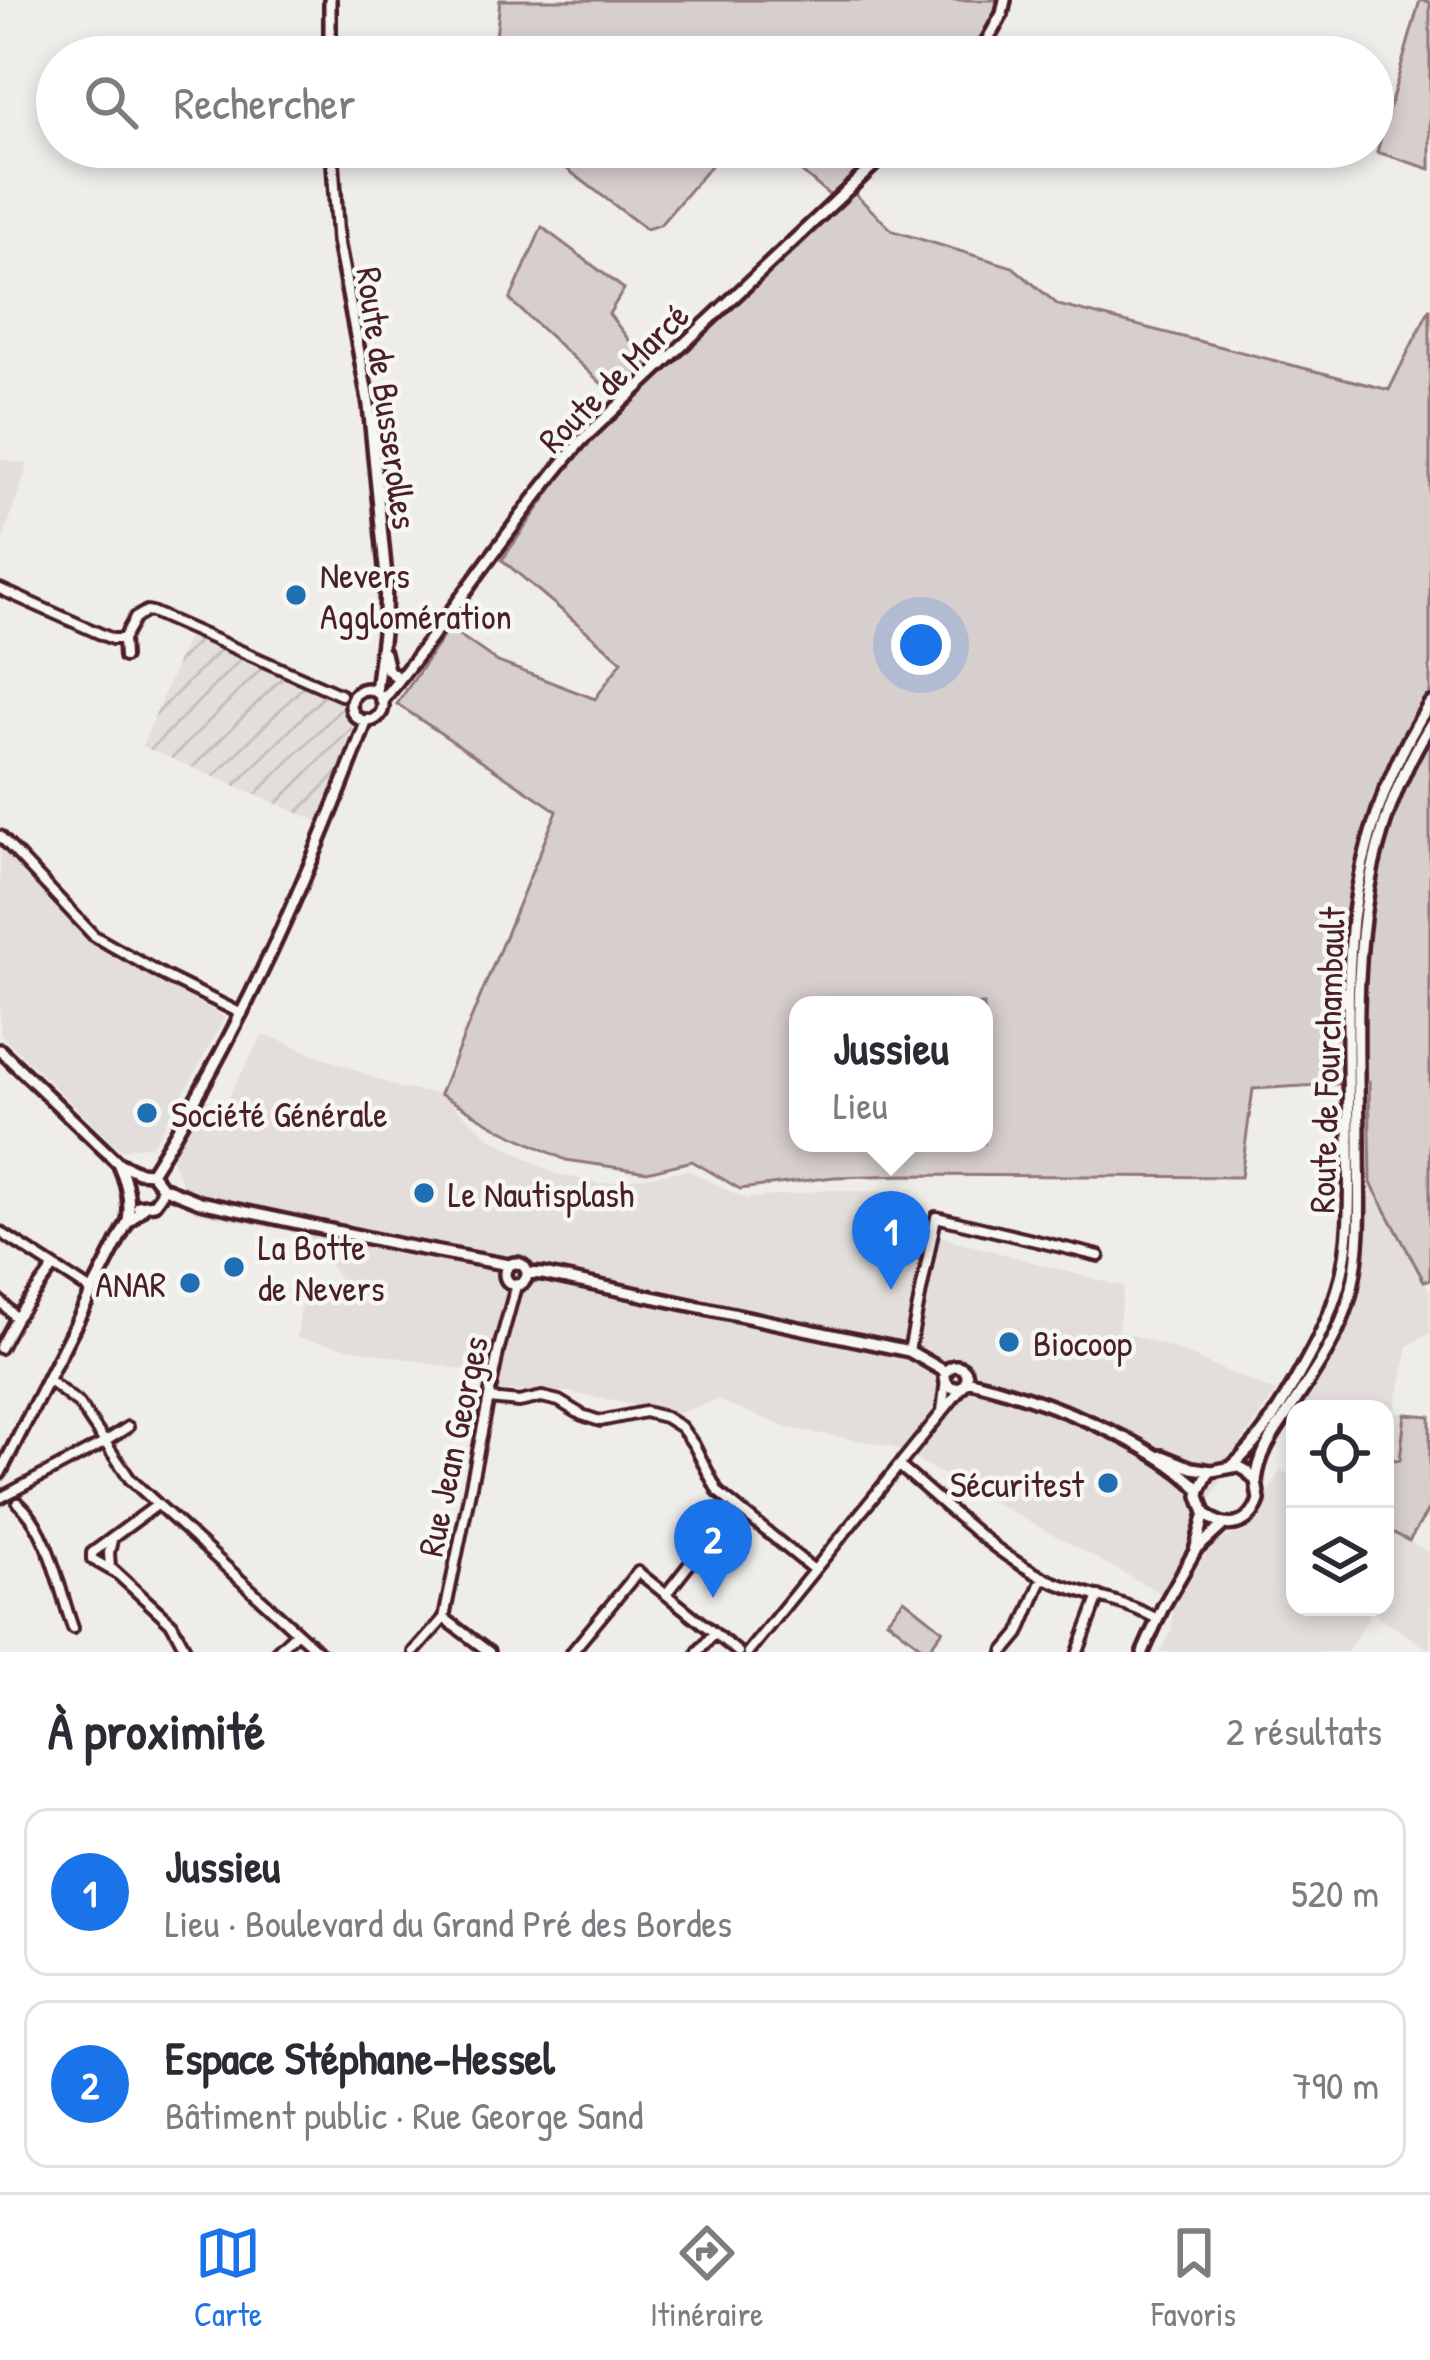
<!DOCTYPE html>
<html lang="fr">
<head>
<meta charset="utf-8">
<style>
	body { margin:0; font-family:"Patrick Hand",sans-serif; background:#f7f7f7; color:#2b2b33 }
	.controls { position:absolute; right:36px; bottom:36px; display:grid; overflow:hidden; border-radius:24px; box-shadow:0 6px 18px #0003 }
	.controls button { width:108px; height:108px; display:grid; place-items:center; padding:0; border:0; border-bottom:3px solid #e1e1e2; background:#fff; color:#2b2b33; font:60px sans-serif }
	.you { position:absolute; left:921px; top:645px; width:42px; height:42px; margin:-30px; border:9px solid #fff; border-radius:50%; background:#1a73e8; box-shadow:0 0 0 18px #1a73e833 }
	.badge { display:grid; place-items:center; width:78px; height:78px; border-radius:50%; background:#1a73e8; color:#fff; font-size:39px; font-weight:700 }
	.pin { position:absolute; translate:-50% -99px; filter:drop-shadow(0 3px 6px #0008) }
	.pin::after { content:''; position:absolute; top:63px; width:42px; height:36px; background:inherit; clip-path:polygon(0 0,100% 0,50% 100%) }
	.popup { position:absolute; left:789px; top:996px; width:204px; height:156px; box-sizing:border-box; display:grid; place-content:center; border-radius:24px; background:#fff; filter:drop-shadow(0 3px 9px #0005); font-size:39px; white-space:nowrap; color:#7c7c81 }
	.popup b { font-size:45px; color:#2b2b33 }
	.popup::after { content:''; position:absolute; left:50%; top:100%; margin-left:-24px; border:24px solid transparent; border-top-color:#fff }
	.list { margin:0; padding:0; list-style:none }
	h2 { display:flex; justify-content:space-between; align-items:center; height:156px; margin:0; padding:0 48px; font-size:51px }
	h2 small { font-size:39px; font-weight:400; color:#7c7c81 }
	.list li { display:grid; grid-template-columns:78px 1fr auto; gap:36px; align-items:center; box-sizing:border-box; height:168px; margin:0 24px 24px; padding:0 24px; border:3px solid #e1e1e2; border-radius:24px }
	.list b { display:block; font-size:45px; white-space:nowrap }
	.list p { margin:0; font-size:39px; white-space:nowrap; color:#7c7c81 }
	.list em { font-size:39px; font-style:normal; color:#7c7c81 }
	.icon { flex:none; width:66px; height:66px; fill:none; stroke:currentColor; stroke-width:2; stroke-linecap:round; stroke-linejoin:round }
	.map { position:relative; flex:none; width:1430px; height:1652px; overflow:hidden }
	.search { position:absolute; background:#fff; box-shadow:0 6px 18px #0003; left:36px; right:36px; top:36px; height:132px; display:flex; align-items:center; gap:30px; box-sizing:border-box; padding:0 42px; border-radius:66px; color:#7c7c81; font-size:45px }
	.sheet { height:540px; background:#fff }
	nav { display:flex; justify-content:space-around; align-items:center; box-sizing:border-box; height:168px; border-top:3px solid #e1e1e2; background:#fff; font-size:33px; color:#7c7c81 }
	nav a { display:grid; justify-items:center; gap:6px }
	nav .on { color:#1a73e8 }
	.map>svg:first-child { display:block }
</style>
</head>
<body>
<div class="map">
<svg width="1430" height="1652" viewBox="0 0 1430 1652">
	<defs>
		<pattern id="industrial-furrows" width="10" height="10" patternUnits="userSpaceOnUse" patternTransform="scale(3)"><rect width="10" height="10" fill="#e3dedc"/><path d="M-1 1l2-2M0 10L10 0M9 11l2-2" fill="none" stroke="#c4bebd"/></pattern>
	</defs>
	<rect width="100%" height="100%" fill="#efedea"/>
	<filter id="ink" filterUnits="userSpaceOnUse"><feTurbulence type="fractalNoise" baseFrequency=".00833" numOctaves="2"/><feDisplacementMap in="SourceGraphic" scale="24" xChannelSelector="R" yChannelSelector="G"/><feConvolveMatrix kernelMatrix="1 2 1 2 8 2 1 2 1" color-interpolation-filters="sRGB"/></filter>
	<g filter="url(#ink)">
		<path fill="#e3dedc" d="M 0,459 L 28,464 L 0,549 Z
			M 0,844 L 103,951 L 225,1017 L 189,1084 L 152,1145 L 120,1150 L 0,1034 Z
			M 262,1036 L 272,1037 L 403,1089 L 440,1094 L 491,1138 L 553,1173 L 601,1184 L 688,1170 L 746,1199 L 825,1190 L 890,1192 L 923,1232 L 1124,1287 L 1118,1330 L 1174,1349 L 1276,1392 L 1236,1451 L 1199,1521 L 1175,1596 L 1217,1540 L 1246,1531 L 1281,1470 L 1295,1478 L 1295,1607 L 1385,1607 L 1385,1528 L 1430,1553 L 1430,1650 L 1372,1612 L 1347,1652 L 1161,1652 L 1172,1629 L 1173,1600 L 891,1446 L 788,1428 L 717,1400 L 677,1414 L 568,1392 L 502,1391 L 484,1374 L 297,1338 L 301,1305 L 339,1277 L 306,1235 L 193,1212 L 172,1159 L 202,1098 L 223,1107 Z
			M 1371,1183 L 1430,1292 L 1430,1333 L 1408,1346 L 1394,1412 L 1405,1414 L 1400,1460 L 1385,1459 L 1385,1409 L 1298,1409 L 1348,1318 L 1363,1255 Z"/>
		<path fill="url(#industrial-furrows)" d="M 189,634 L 340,698 L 347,706 L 352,726 L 347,764 L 319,822 L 142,746 Z"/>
		<path fill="#d7cfce" stroke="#90777c" stroke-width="3" fill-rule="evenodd" d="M 500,0 L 1009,0 L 1004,21 L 985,57 L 494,57 Z
			M 1420,0 L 1430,2 L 1430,169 L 1377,152 Z
			M 546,147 L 727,147 L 660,225 L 646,229 L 559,163 Z
			M 772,147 L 902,147 L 855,194 L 893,231 L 1013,267 L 1058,305 L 1389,390 L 1430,308 L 1430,1280 L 1424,1281 L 1371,1183 L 1369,1082 L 1253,1089 L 1241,1177 L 908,1175 L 834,1177 L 740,1189 L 692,1161 L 647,1172 L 566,1160 L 504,1131 L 440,1094 L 557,811 L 397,704 L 449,628 L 498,662 L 595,699 L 622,661 L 502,560 L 572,461 L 625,405 L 510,300 L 542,227 L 624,289 L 609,314 L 658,378 L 840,204 ZM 798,1005 L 984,1005 L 984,1143 L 798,1143 Z
			M 1405,1414 L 1430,1416 L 1430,1507 L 1409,1541 L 1385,1528 L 1385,1459 L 1400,1460 Z
			M 904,1599 L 943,1630 L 927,1651 L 887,1620 Z"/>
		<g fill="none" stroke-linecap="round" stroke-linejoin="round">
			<defs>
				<path id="street" d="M 222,147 L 221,152 L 258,156 L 259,147
					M 0,589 L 112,639 L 123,639 L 135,618 L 147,611 L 152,612 L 341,695
					M 123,639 L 124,657
					M 0,836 L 94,936 L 165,976 L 242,1014
					M 0,1232 L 93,1292
					M 0,1301 L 16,1318
					M 0,1348 L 16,1318 L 54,1267
					M 909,1351 L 936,1217 L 1099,1256
					M 48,1380 L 79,1404 L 130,1479 L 319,1652
					M 489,1399 L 519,1402 L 542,1397 L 559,1401 L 582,1415 L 600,1421 L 645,1412 L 665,1417 L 681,1427 L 694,1445 L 718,1492 L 814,1570
					M 942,1411 L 946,1380
					M 899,1466 C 942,1501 984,1545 1033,1572 C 1071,1594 1118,1597 1157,1619
					M 0,1498 L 100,1445 L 128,1427
					M 18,1503 C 49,1529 59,1590 73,1628
					M 112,1540 L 109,1553 L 110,1567 L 172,1624 L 187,1652
					M 113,1571 L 92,1559 L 92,1553 L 157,1505
					M 666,1594 L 713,1534
					M 444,1618 L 499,1348 L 516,1286
					M 444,1618 L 489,1652
					M 276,1652 L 297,1632
					M 414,1652 L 444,1618
					M 572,1652 L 638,1572 L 738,1652
					M 698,1652 L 714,1633
					M 748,1652 L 965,1384
					M 1004,1652 L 1019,1634 L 1043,1577
					M 1078,1652 L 1099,1596"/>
				<path id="secondary" d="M 330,0 L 330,57
					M 978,57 L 1002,14 L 1005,0
					M 332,147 L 338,241 L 369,405 L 386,577 L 385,616 L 376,692
					M 384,653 L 388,670 L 398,678
					M351 705a16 16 0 1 1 32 0a16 16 0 1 1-32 0Z
					M 382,701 C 451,617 510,524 581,441 L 893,147
					M 0,1050 L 118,1163 L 138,1172 L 151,1173
					M 118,1163 C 127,1182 131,1201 128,1221
					M 151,1173 C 241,1032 309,876 367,720
					M 151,1173 L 162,1187 L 200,1202 L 401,1245 L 509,1265
					M 138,1206 L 154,1204 L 160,1196 L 162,1187
					M505 1274a11 11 0 1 1 22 0a11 11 0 1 1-22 0Z
					M 527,1273 L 543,1274 L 909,1351 L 946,1372
					M945 1377a11 11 0 1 1 22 0a11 11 0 1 1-22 0Z
					M 967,1380 C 1036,1397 1151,1439 1200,1490
					M 1162,1456 L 1192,1468 L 1212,1471
					M 1232,1466 C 1258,1444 1276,1414 1293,1385 C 1311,1353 1329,1321 1339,1285 C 1353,1235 1349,1182 1349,1130 C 1348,1060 1346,988 1353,919 C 1362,845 1389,765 1430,703
					M 0,1473 L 127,1223 L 144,1207
					M 1256,1481 C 1260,1450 1274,1434 1291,1408 C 1313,1374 1340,1336 1350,1296 C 1363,1245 1359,1193 1359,1141 C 1357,991 1348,858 1430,725
					M 1199,1547 L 1223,1525
					M 1143,1652 L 1163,1607 L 1195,1551 L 1205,1513 L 1199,1496 L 1200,1490 L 1208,1474 L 1212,1471 L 1238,1466 L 1247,1471 L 1256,1481 L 1259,1500 C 1250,1526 1225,1533 1205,1513"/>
			</defs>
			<use href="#street" stroke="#4a1f2b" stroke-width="16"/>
			<use href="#secondary" stroke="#4a1f2b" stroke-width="18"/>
			<use href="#street" stroke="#f6f6f2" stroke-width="8"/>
			<use href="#secondary" stroke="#f6f6f2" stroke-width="9"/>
		</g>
	</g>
	<g fill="#1f6fb2" stroke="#f6f6f2" stroke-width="4.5">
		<circle cx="296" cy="595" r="12"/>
		<circle cx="147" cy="1113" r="12"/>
		<circle cx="424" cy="1193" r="12"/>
		<circle cx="234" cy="1267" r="12"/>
		<circle cx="190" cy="1283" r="12"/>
		<circle cx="1009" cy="1342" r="12"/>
		<circle cx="1108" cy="1483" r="12"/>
	</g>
	<g text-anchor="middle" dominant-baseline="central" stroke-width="9" stroke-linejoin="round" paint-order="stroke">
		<g font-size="36" fill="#4a1f2b" stroke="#f6f6f2">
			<text transform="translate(613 377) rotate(-45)">Route de Marcé</text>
			<text transform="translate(388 398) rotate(82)">Route de Busserolles</text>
			<text transform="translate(1326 1060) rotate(-88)">Route de Fourchambault</text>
			<text transform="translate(452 1446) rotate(-78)">Rue Jean Georges</text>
		</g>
		<g font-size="36" fill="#4a1f2b" stroke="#f6f6f2" text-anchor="start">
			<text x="320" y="574">Nevers<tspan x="320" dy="41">Agglomération</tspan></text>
			<text x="171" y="1113">Société Générale</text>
			<text x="448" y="1193">Le Nautisplash</text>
			<text x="258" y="1246">La Botte<tspan x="258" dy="41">de Nevers</tspan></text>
			<text x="166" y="1283" text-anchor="end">ANAR</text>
			<text x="1033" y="1342">Biocoop</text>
			<text x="1084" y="1483" text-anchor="end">Sécuritest</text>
		</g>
	</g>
</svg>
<div class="controls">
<button><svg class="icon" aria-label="locate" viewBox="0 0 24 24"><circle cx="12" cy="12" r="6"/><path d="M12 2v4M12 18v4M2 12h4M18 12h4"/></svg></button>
<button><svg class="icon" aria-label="layers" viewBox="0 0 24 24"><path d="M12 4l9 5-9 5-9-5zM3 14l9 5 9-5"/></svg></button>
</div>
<div class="you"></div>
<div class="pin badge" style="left:891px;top:1290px">1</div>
<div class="popup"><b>Jussieu</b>Lieu</div>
<div class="pin badge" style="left:713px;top:1598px">2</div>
<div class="search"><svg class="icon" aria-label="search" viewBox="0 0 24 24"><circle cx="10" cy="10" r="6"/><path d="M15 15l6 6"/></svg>Rechercher</div>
</div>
<section class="sheet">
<h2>À proximité<small>2 résultats</small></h2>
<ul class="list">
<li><span class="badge">1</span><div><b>Jussieu</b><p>Lieu · Boulevard du Grand Pré des Bordes</p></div><em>520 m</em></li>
<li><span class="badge">2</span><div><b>Espace Stéphane-Hessel</b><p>Bâtiment public · Rue George Sand</p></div><em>790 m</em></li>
</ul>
</section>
<nav>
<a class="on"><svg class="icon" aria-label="map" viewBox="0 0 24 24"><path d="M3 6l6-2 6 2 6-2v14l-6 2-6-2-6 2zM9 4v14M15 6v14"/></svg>Carte</a>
<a><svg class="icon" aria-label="directions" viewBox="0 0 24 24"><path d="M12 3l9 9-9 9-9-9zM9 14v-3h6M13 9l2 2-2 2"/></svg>Itinéraire</a>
<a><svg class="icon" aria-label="saved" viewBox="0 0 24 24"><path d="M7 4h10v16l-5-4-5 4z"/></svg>Favoris</a>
</nav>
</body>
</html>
